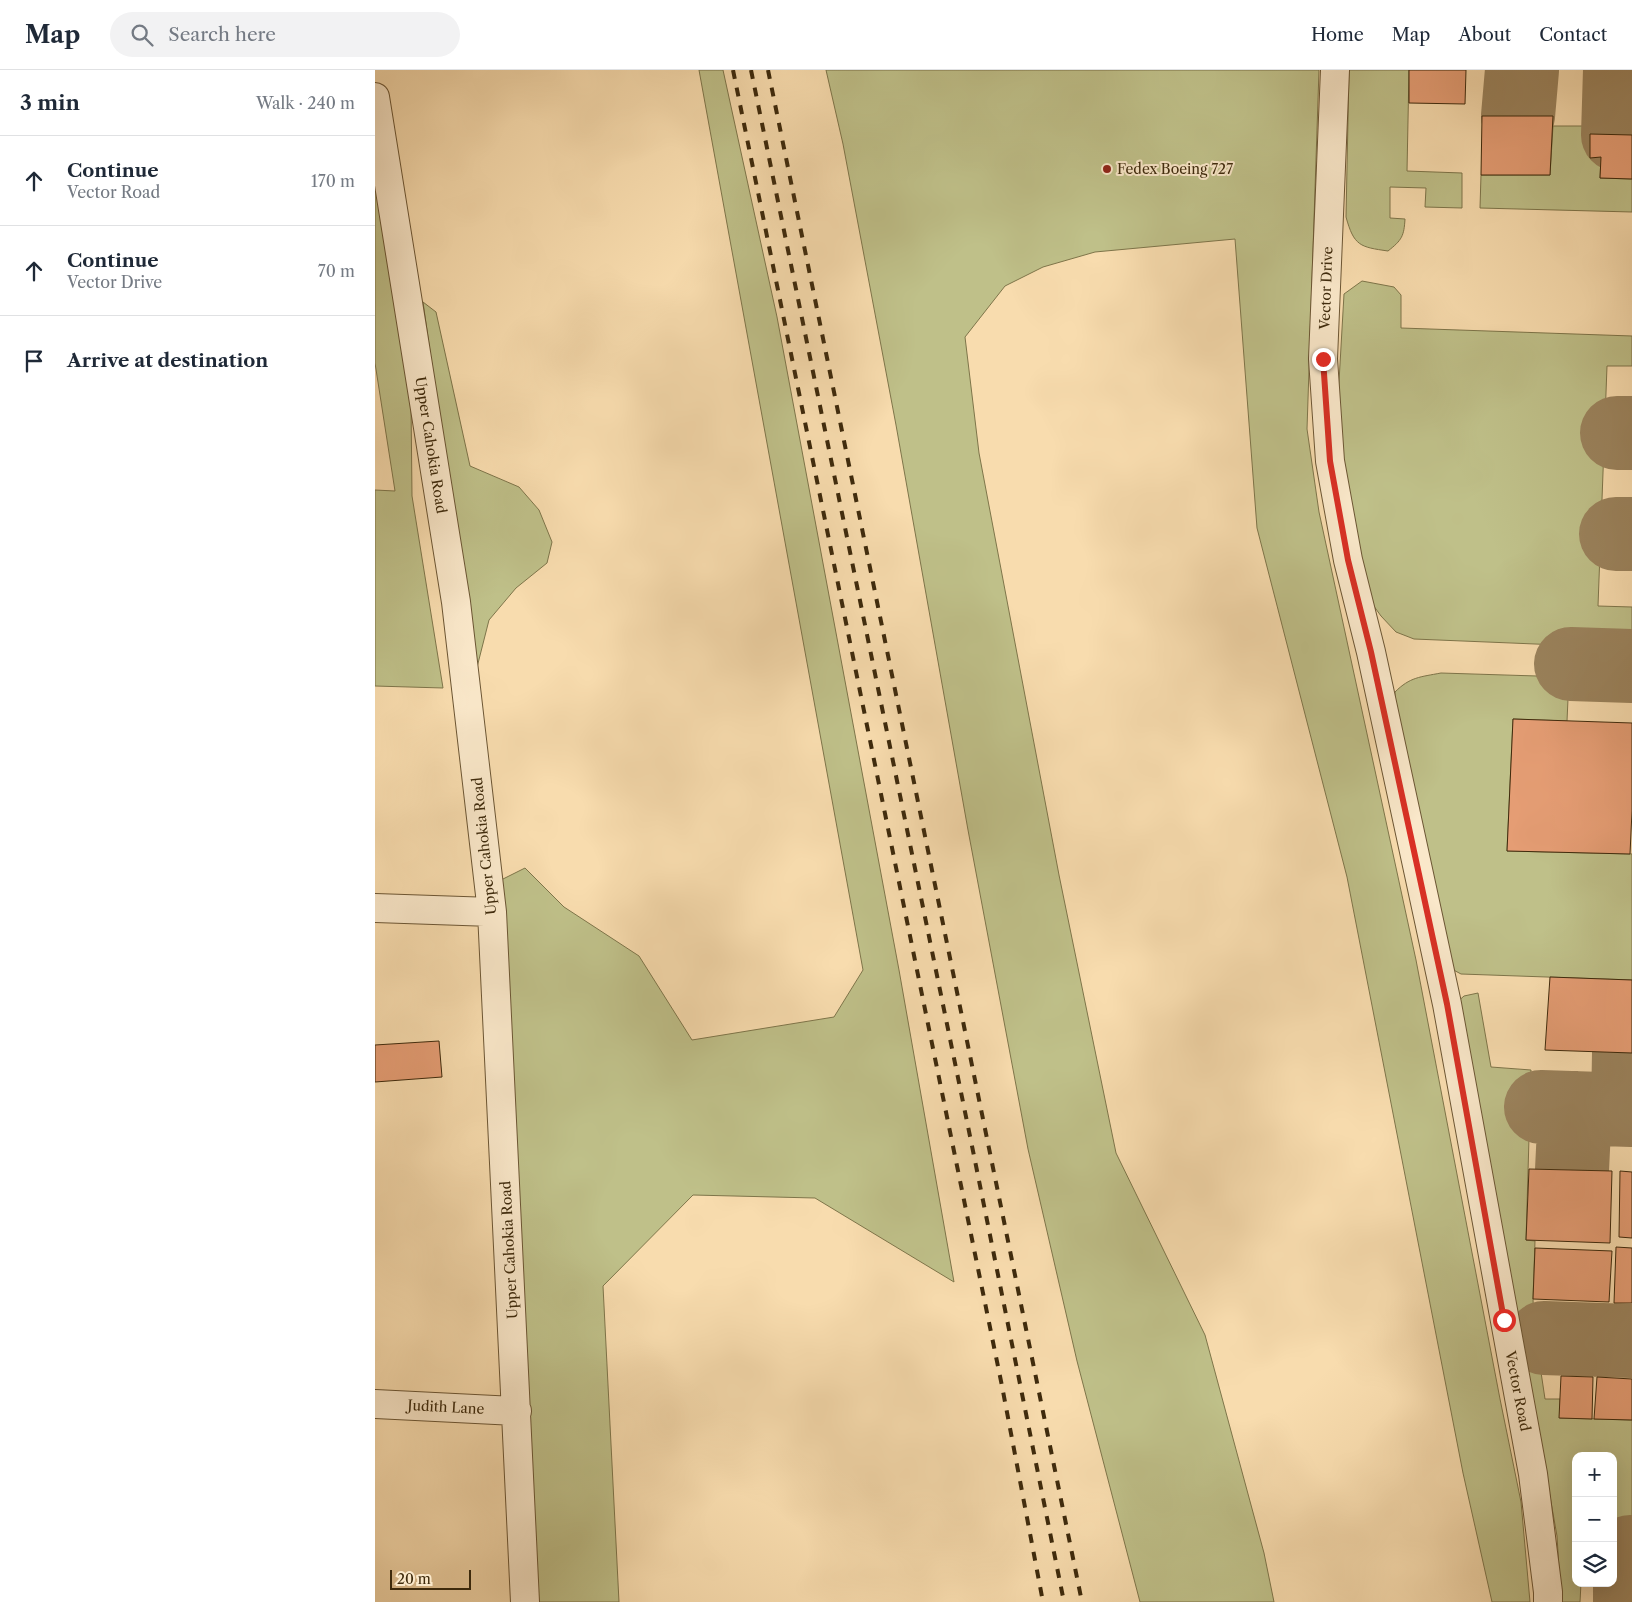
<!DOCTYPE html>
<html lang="en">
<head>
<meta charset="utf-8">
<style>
	body { margin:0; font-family:"Libre Caslon Text",serif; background:#f2f2f3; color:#1f2937 }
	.controls { position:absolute; right:15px; bottom:15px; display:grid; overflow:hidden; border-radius:10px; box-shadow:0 5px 20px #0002 }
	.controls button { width:45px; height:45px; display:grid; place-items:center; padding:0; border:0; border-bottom:1px solid #e0e1e3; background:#fff; color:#1f2937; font:25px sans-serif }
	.scale { position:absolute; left:15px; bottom:12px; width:81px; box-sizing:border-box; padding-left:5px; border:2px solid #3e2a0c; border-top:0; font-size:14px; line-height:18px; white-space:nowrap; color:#3e2a0c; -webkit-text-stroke:4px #fae8ca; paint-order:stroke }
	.stop { position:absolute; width:15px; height:15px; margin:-11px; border:4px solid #d93025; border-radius:50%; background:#fff }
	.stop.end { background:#d93025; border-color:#fff; box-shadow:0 1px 5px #0008 }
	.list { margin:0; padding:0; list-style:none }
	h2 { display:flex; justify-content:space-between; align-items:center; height:65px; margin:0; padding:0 20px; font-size:21px }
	h2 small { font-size:16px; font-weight:400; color:#747a83 }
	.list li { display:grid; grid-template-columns:32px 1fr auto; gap:15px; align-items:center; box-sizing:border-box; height:90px; padding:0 20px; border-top:1px solid #e0e1e3 }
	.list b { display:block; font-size:19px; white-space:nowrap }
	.list p { margin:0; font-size:16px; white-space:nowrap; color:#747a83 }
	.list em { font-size:16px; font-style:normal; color:#747a83 }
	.icon { flex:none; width:28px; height:28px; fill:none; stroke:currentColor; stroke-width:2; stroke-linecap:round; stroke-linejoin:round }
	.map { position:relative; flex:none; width:1257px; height:1532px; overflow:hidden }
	header { display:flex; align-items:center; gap:30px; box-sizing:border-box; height:70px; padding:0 25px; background:#fff; border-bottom:1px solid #e0e1e3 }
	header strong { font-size:24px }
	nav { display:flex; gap:28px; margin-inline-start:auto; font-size:18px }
	.search { width:350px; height:45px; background:#f2f2f3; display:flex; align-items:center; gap:12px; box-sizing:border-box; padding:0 18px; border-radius:28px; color:#747a83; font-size:19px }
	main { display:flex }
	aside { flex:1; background:#fff }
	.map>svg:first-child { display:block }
</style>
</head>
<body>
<header>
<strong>Map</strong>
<div class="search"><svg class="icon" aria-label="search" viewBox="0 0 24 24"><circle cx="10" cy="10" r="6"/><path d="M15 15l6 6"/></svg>Search here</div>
<nav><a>Home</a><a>Map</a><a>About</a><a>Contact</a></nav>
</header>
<main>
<aside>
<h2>3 min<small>Walk · 240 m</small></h2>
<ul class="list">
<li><svg class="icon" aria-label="ahead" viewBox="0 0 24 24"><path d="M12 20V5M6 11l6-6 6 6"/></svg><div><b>Continue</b><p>Vector Road</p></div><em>170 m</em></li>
<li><svg class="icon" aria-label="ahead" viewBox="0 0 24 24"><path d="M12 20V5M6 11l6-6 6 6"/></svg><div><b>Continue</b><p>Vector Drive</p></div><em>70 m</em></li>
<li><svg class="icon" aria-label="arrive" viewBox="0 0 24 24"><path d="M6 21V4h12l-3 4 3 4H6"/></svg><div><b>Arrive at destination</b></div></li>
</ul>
</aside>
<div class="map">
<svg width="1257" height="1532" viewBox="0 0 1257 1532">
	<rect width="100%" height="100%" fill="#f8dcae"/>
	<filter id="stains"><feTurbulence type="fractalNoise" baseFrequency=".004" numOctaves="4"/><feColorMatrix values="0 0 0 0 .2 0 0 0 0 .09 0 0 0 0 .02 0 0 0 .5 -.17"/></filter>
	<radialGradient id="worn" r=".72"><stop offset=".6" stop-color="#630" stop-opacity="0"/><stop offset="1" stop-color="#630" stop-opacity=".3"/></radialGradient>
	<path fill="#bfc089" stroke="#7e754a" d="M 324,0 L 348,0 L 402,247 L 524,900 L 579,1212 L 440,1128 L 318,1125 L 228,1216 L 244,1532 L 160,1532 L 124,811 L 150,798 L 189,837 L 264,886 L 317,970 L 459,947 L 488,900 Z
		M 451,0 L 944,0 L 932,359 L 944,442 L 1041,890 L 1125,1329 L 1146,1432 L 1155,1532 L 1117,1532 L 1088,1403 L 972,807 L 882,458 L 860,169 L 720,182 L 668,197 L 630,216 L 590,267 L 604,383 L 684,805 L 741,1083 L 830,1265 L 889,1483 L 899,1532 L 765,1532 L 702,1291 L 653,1079 L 593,760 L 521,355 L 468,74 Z
		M 974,0 L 1034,0 L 1032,101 L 1087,103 L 1087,138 L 1050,137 L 1051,118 L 1015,117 L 1015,148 L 1030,149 C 1029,166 1027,170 1013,181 C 985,177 979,176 971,147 Z
		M 1178,56 L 1215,56 L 1215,87 L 1226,87 L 1225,108 L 1257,109 L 1257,142 L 1105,138 L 1106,105 L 1175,105 Z
		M 0,97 L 36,333 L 37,426 L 68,618 L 0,616 L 0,420 L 20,421 L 0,293 Z
		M 987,211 L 1019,217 L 1026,225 L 1026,258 L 1257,266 L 1257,296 L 1232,296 L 1223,536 L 1257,537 L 1257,578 L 1039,569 L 1021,562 L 1006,546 L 993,528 L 967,401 L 962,347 L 969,224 Z
		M 48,232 L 61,242 L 95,396 L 144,417 L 164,440 L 177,472 L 172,493 L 141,518 L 114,550 L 97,617 L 70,388 Z
		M 1066,603 L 1194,607 L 1192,651 L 1138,649 L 1132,781 L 1257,784 L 1257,910 L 1086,904 L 1073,897 L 1020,636 L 1020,622 C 1035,607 1045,607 1066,603 Z
		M 1103,923 L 1116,997 L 1156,1000 L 1151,1170 L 1160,1171 L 1158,1229 L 1159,1255 L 1170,1329 L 1185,1329 L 1185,1348 L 1257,1350 L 1257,1465 L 1238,1464 L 1238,1386 L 1201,1386 L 1201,1513 L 1206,1513 L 1205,1532 L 1186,1532 L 1182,1466 L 1162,1353 L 1080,934 L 1089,926 Z"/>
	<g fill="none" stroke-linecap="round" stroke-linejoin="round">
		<path stroke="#9b835d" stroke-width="74" d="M 1143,46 L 1147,0
			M 1243,65 L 1245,0
			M 1242,363 L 1257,363
			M 1241,464 L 1257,464
			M 1196,594 L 1257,596
			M 1166,1037 L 1257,1040
			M 1253,1040 L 1254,983
			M 1197,1100 L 1200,1038
			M 1169,1268 L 1257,1271
			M 1255,1532 L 1255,1482"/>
	</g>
	<path fill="#e59d74" stroke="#3e2a0c" d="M 1034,0 L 1091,0 L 1090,34 L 1034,33 Z
		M 1107,46 L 1178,46 L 1175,105 L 1106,105 Z
		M 1215,64 L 1257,65 L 1257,109 L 1225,108 L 1226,87 L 1215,88 Z
		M 1138,649 L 1257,653 L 1257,741 L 1255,784 L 1132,781 Z
		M 1175,907 L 1257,910 L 1257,983 L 1170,980 Z
		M 64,971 L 67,1007 L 0,1012 L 0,975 Z
		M 1154,1099 L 1237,1101 L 1235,1173 L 1151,1170 Z
		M 1245,1101 L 1257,1102 L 1257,1168 L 1244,1167 Z
		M 1241,1177 L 1257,1178 L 1257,1233 L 1239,1233 Z
		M 1160,1178 L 1237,1181 L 1234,1232 L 1158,1229 Z
		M 1186,1306 L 1218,1307 L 1217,1349 L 1184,1348 Z
		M 1222,1307 L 1257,1309 L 1257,1350 L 1219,1349 Z"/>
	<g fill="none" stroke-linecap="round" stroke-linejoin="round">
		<defs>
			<path id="minor" d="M 0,27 L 81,532 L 117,842 L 150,1532
				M 0,838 L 117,842
				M 0,1334 L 142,1341"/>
			<path id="tertiary" d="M 960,0 L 948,289 L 955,391 L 973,490 L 996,582 L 1072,934 L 1158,1404 L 1173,1522 L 1173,1532"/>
		</defs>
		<use href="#minor" stroke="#6c5634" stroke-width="30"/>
		<use href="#tertiary" stroke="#6c5634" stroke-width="30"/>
		<use href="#minor" stroke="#fae8ca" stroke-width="28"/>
		<use href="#tertiary" stroke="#fae8ca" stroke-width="28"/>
		<path stroke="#3e2a0c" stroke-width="4" stroke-dasharray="9 9" stroke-linecap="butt" d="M 358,0 L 627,1316 L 668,1532
			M 376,0 L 596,1071 L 689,1532
			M 393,0 L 707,1532"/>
	</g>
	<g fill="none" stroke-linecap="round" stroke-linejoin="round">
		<path stroke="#d93025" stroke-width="6" d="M 948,289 L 955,391 L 973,490 L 996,582 L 1072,934 L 1129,1250"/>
	</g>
	<circle fill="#8f2418" stroke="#fae8ca" stroke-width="2" cx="732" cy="99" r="5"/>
	<g text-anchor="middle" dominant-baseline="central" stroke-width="4" stroke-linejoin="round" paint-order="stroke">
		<g font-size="14" fill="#3e2a0c" stroke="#fae8ca" text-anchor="start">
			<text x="742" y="99">Fedex Boeing 727</text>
		</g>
		<g font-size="14" fill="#3e2a0c" stroke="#fae8ca">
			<text transform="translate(951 218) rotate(-88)">Vector Drive</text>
			<text transform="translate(56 375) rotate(81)">Upper Cahokia Road</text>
			<text transform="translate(109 776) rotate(-96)">Upper Cahokia Road</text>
			<text transform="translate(134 1180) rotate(-93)">Upper Cahokia Road</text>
			<text transform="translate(1143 1321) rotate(79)">Vector Road</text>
			<text transform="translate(71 1337) rotate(3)">Judith Lane</text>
		</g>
	</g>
	<rect width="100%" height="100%" filter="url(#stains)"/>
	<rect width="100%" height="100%" fill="url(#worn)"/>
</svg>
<div class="controls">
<button>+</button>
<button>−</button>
<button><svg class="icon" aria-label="layers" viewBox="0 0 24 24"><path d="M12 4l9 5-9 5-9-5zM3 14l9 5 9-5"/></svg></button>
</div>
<div class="scale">20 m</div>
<div class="stop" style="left:1129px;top:1250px"></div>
<div class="stop end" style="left:948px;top:289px"></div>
</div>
</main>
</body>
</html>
